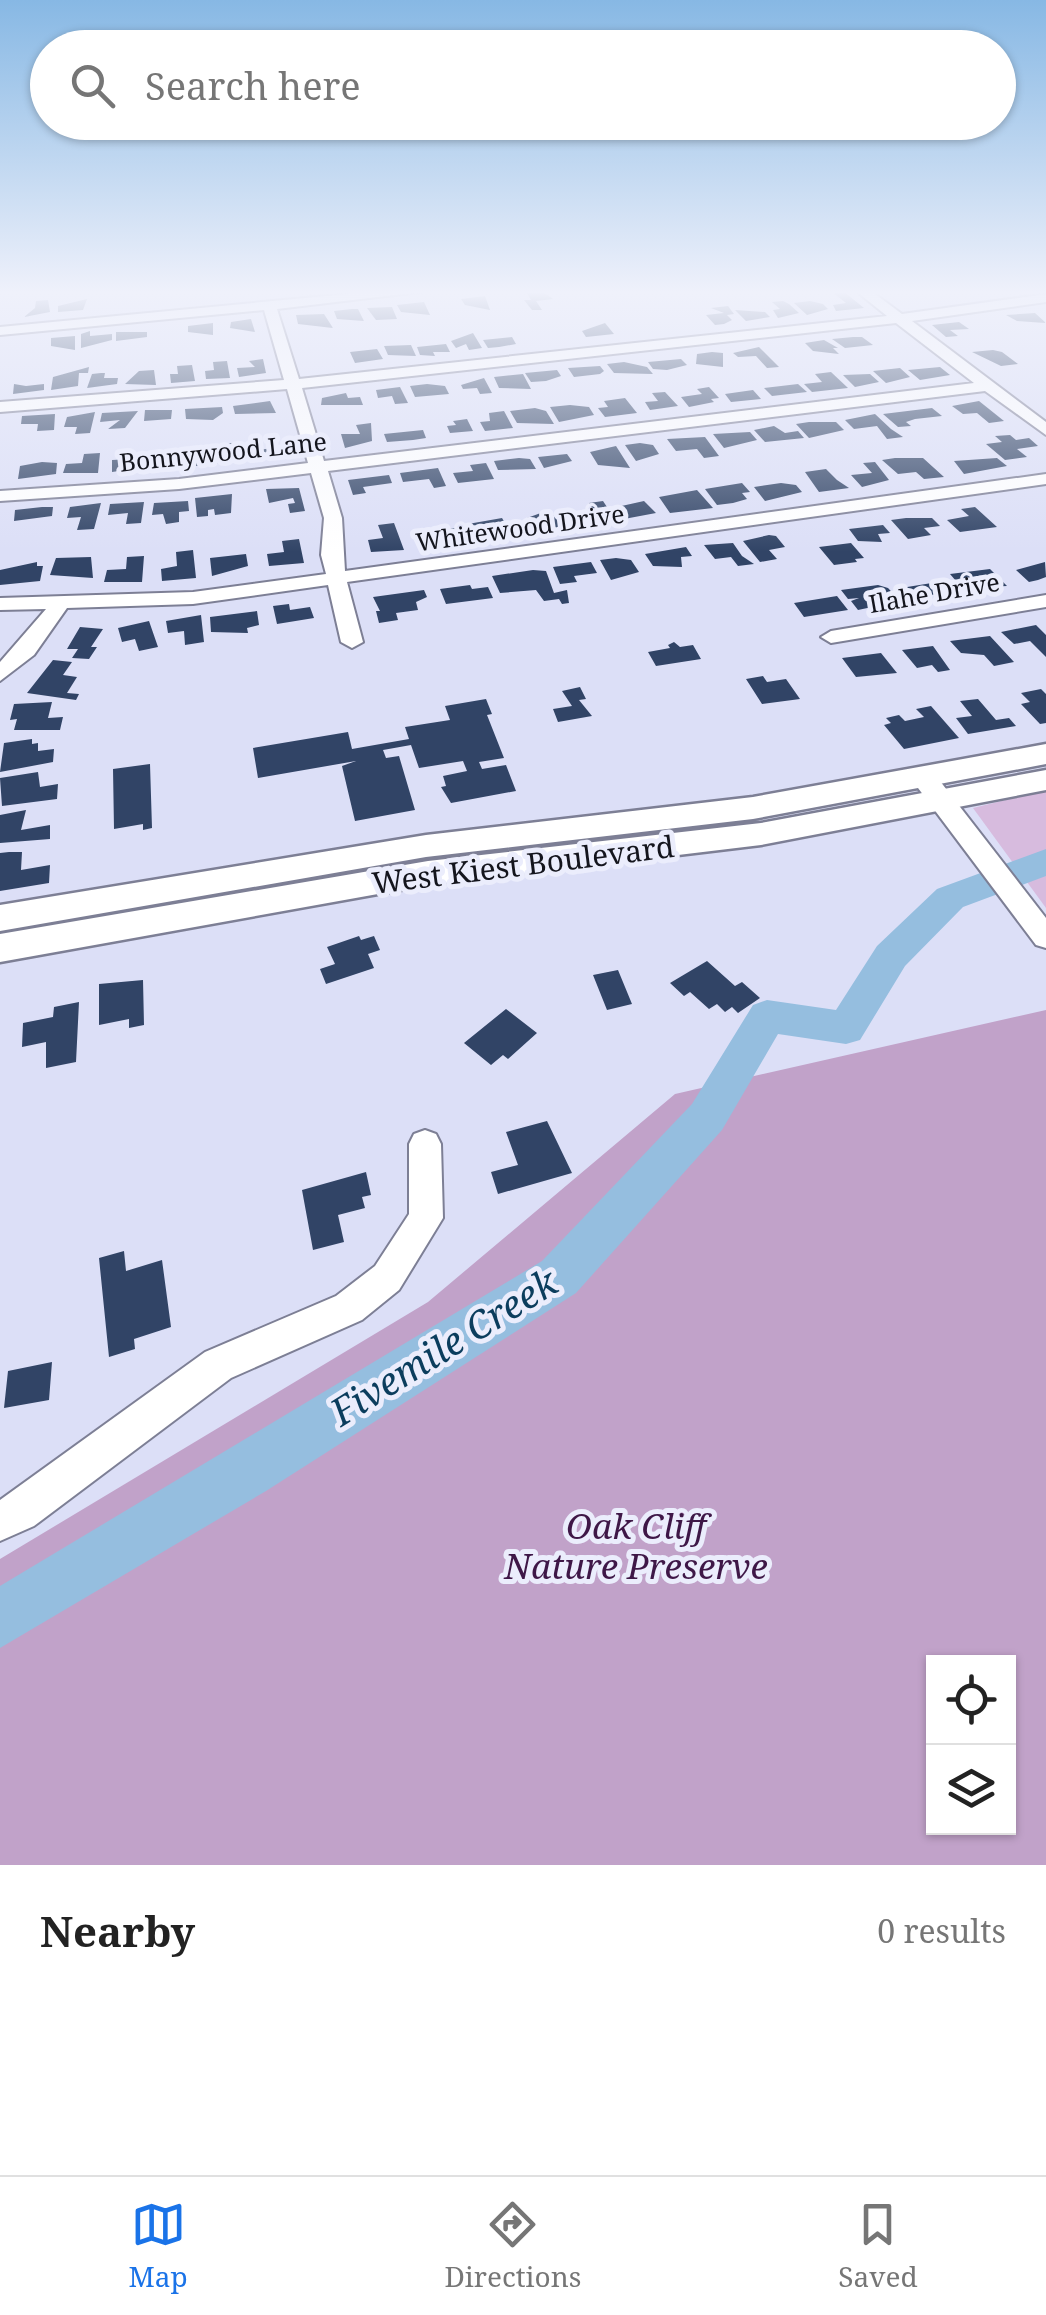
<!DOCTYPE html>
<html lang="en">
<head>
<meta charset="utf-8">
<style>
	body { margin:0; font-family:"Noto Serif",serif; background:#f6f6f6; color:#222 }
	.controls { position:absolute; right:30px; bottom:30px; display:grid; overflow:hidden; border-radius:0px; box-shadow:0 2px 8px #0004 }
	.controls button { width:90px; height:90px; display:grid; place-items:center; padding:0; border:0; border-bottom:2px solid #e0e0e0; background:#fff; color:#222; font:50px sans-serif }
	.list { margin:0; padding:0; list-style:none }
	h2 { display:flex; justify-content:space-between; align-items:center; height:130px; margin:0; padding:0 40px; font-size:42px }
	h2 small { font-size:32px; font-weight:400; color:#767676 }
	.icon { flex:none; width:55px; height:55px; fill:none; stroke:currentColor; stroke-width:2; stroke-linecap:round; stroke-linejoin:round }
	.map { position:relative; flex:none; width:1046px; height:1865px; overflow:hidden }
	.search { position:absolute; background:#fff; box-shadow:0 2px 8px #0004; left:30px; right:30px; top:30px; height:110px; display:flex; align-items:center; gap:25px; box-sizing:border-box; padding:0 35px; border-radius:55px; color:#767676; font-size:38px }
	.sheet { height:310px; background:#fff }
	nav { display:flex; justify-content:space-around; align-items:center; box-sizing:border-box; height:140px; border-top:2px solid #e0e0e0; background:#fff; font-size:28px; color:#767676 }
	nav a { display:grid; justify-items:center; gap:5px }
	nav .on { color:#1a73e8 }
	.map>svg:first-child { display:block }
</style>
</head>
<body>
<div class="map">
<svg width="1046" height="1865" viewBox="0 0 1046 1865">
	<rect width="100%" height="100%" fill="#dcdff7"/>
	<path fill="#d7bbde" d="M 1046,790 L 1046,908 L 973,808 Z"/>
	<path fill="#c1a2c9" fill-rule="evenodd" d="M 1046,1010 L 1046,1865 L 0,1865 L 0,1559 L 428,1302 L 675,1094 ZM 934,1662 L 1008,1662 L 1008,1828 L 934,1828 Z"/>
	<g fill="none" stroke-linecap="round" stroke-linejoin="round">
		<path fill="#95bedf" fill-rule="evenodd" d="M 1046,849 L 1046,876 L 963,907 L 905,966 L 860,1040 L 846,1044 L 778,1034 L 722,1130 L 576,1293 L 266,1491 L 0,1648 L 0,1586 L 542,1261 L 692,1104 L 753,1005 L 767,1000 L 836,1010 L 877,946 L 937,889 Z"/>
	</g>
	<path fill="#314466" d="M 542,291 L 553,299 L 536,301 L 542,310 L 532,310 L 524,300 L 531,300 L 527,293 Z
		M 843,291 L 864,308 L 836,311 L 833,305 L 846,303 L 832,292 Z
		M 485,296 L 490,310 L 465,305 L 461,299 Z
		M 87,299 L 83,310 L 58,312 L 58,306 Z
		M 48,300 L 50,312 L 24,317 L 35,308 L 36,301 Z
		M 783,301 L 789,304 L 799,313 L 778,318 L 773,310 L 780,309 L 772,302 Z
		M 810,301 L 823,304 L 828,309 L 807,315 L 794,303 Z
		M 424,302 L 430,315 L 401,312 L 397,305 Z
		M 728,306 L 734,314 L 727,315 L 732,320 L 724,324 L 715,325 L 706,315 L 724,313 L 711,308 Z
		M 392,307 L 397,319 L 376,320 L 367,308 Z
		M 352,309 L 358,309 L 364,321 L 337,319 L 334,311 Z
		M 735,310 L 765,312 L 770,317 L 746,321 Z
		M 1035,313 L 1046,323 L 1017,321 L 1006,315 Z
		M 324,314 L 333,328 L 298,324 L 296,315 Z
		M 251,319 L 255,332 L 230,328 L 231,322 Z
		M 959,322 L 969,329 L 950,330 L 958,336 L 946,337 L 932,325 Z
		M 213,323 L 213,335 L 188,332 L 188,326 Z
		M 605,323 L 614,334 L 586,337 L 582,331 Z
		M 90,331 L 90,336 L 112,334 L 112,340 L 81,348 L 81,334 Z
		M 116,332 L 147,332 L 147,337 L 116,341 Z
		M 473,333 L 482,348 L 469,350 L 466,344 L 456,348 L 451,341 Z
		M 75,336 L 75,350 L 51,346 L 51,338 Z
		M 512,337 L 516,344 L 499,347 L 488,348 L 483,340 Z
		M 853,337 L 862,337 L 873,345 L 845,348 L 832,339 Z
		M 824,340 L 838,348 L 833,348 L 839,354 L 813,351 L 805,343 Z
		M 446,344 L 450,352 L 433,352 L 435,356 L 420,355 L 417,347 Z
		M 411,345 L 416,356 L 388,355 L 384,346 Z
		M 759,347 L 779,367 L 767,368 L 756,356 L 738,357 L 733,353 Z
		M 377,349 L 383,359 L 355,363 L 350,352 Z
		M 993,350 L 1002,352 L 1018,364 L 1001,366 L 972,352 Z
		M 712,352 L 723,353 L 723,367 L 696,364 L 697,354 Z
		M 263,359 L 266,373 L 239,377 L 237,368 L 255,367 L 249,361 Z
		M 681,359 L 687,365 L 667,370 L 653,369 L 648,362 Z
		M 227,361 L 230,378 L 206,379 L 205,371 L 214,370 L 213,362 Z
		M 624,362 L 647,367 L 653,374 L 614,373 L 607,364 Z
		M 192,365 L 195,381 L 171,383 L 170,374 L 178,374 L 177,366 Z
		M 600,366 L 604,371 L 600,374 L 574,377 L 568,368 Z
		M 89,367 L 88,373 L 79,373 L 78,386 L 51,390 L 53,377 Z
		M 940,367 L 950,375 L 920,380 L 908,370 Z
		M 900,368 L 910,377 L 886,383 L 873,371 Z
		M 154,370 L 156,385 L 125,384 L 139,371 Z
		M 557,370 L 561,376 L 546,381 L 531,382 L 525,373 Z
		M 831,372 L 848,388 L 812,392 L 804,384 L 822,382 L 815,374 Z
		M 101,373 L 105,373 L 104,378 L 118,378 L 117,384 L 87,388 L 92,374 Z
		M 523,374 L 531,389 L 499,388 L 494,377 Z
		M 870,374 L 879,382 L 855,387 L 843,375 Z
		M 484,378 L 492,393 L 480,394 L 477,388 L 463,389 L 461,385 Z
		M 14,384 L 26,386 L 44,384 L 44,390 L 13,394 Z
		M 427,384 L 445,386 L 449,394 L 415,397 L 410,386 Z
		M 798,384 L 807,392 L 772,396 L 764,388 Z
		M 400,387 L 408,403 L 395,404 L 392,396 L 378,398 L 376,390 Z
		M 709,387 L 719,398 L 711,399 L 714,402 L 689,407 L 681,397 L 702,394 L 697,389 Z
		M 753,390 L 761,399 L 731,402 L 725,394 Z
		M 665,392 L 678,406 L 650,410 L 645,402 L 658,401 L 652,393 Z
		M 346,393 L 348,398 L 360,397 L 363,405 L 321,405 L 322,398 Z
		M 625,398 L 637,413 L 605,417 L 598,408 L 608,407 L 604,401 Z
		M 270,401 L 276,413 L 235,414 L 233,406 Z
		M 979,401 L 1004,421 L 989,423 L 977,413 L 963,414 L 952,406 Z
		M 570,405 L 589,407 L 594,415 L 559,422 L 550,407 Z
		M 222,407 L 223,413 L 213,420 L 186,419 L 185,409 Z
		M 535,408 L 546,411 L 554,424 L 517,423 L 510,411 Z
		M 932,408 L 942,416 L 915,419 L 906,422 L 911,426 L 898,427 L 883,414 Z
		M 145,410 L 172,410 L 171,419 L 144,421 Z
		M 138,411 L 125,428 L 108,429 L 120,420 L 100,422 L 102,413 Z
		M 504,411 L 513,428 L 485,431 L 480,422 L 490,421 L 489,413 Z
		M 95,412 L 90,433 L 75,434 L 77,427 L 64,427 L 67,417 Z
		M 55,414 L 54,430 L 37,431 L 38,424 L 21,424 L 22,416 Z
		M 875,414 L 891,429 L 903,437 L 887,439 L 877,426 L 854,429 L 845,420 Z
		M 467,419 L 473,431 L 450,433 L 447,426 L 456,425 L 453,421 Z
		M 809,422 L 836,422 L 844,430 L 809,438 L 796,424 Z
		M 371,423 L 372,441 L 345,448 L 341,434 L 360,434 L 356,425 Z
		M 774,426 L 785,433 L 798,431 L 804,438 L 765,442 L 754,430 Z
		M 423,430 L 426,438 L 413,440 L 387,442 L 384,434 Z
		M 750,432 L 757,440 L 724,448 L 713,434 Z
		M 1010,435 L 1016,440 L 1029,438 L 1038,446 L 1017,449 L 1027,457 L 1005,460 L 986,444 L 1002,442 L 995,436 Z
		M 705,437 L 719,456 L 704,458 L 697,449 L 676,451 L 667,439 Z
		M 232,443 L 235,461 L 196,466 L 195,457 L 220,454 L 218,444 Z
		M 640,443 L 653,445 L 659,454 L 636,461 L 625,445 Z
		M 616,446 L 630,468 L 598,465 L 590,452 Z
		M 284,447 L 286,455 L 249,459 L 248,451 Z
		M 100,453 L 98,473 L 63,473 L 66,464 L 82,463 L 84,454 Z
		M 567,454 L 572,461 L 544,468 L 538,457 Z
		M 167,456 L 176,459 L 175,467 L 146,470 L 148,458 Z
		M 519,458 L 530,459 L 536,469 L 498,470 L 494,461 Z
		M 895,458 L 923,458 L 944,477 L 924,479 L 916,472 L 898,474 L 882,460 Z
		M 997,458 L 1007,466 L 964,474 L 954,461 Z
		M 131,459 L 141,460 L 139,468 L 112,472 L 112,460 Z
		M 42,462 L 57,463 L 56,474 L 18,479 L 20,466 Z
		M 875,462 L 889,480 L 862,487 L 851,475 L 872,473 L 863,463 Z
		M 486,463 L 494,479 L 458,483 L 453,473 L 473,471 L 470,465 Z
		M 438,468 L 446,486 L 434,488 L 429,479 L 403,482 L 400,473 Z
		M 826,469 L 837,480 L 849,488 L 819,492 L 805,472 Z
		M 389,475 L 392,483 L 363,487 L 366,493 L 353,495 L 348,480 Z
		M 742,483 L 750,492 L 742,493 L 747,499 L 733,503 L 717,505 L 705,489 Z
		M 781,483 L 796,485 L 802,492 L 765,501 L 754,487 Z
		M 299,488 L 305,511 L 290,513 L 288,504 L 295,503 L 293,498 L 269,503 L 266,489 Z
		M 697,490 L 713,508 L 670,513 L 659,497 Z
		M 232,494 L 231,513 L 215,515 L 214,509 L 208,510 L 208,516 L 197,517 L 195,498 Z
		M 188,501 L 189,511 L 179,512 L 179,522 L 166,524 L 163,514 L 152,515 L 154,503 Z
		M 603,501 L 615,519 L 579,525 L 573,514 L 595,511 L 589,503 Z
		M 644,501 L 656,513 L 624,519 L 617,507 Z
		M 144,502 L 141,523 L 126,524 L 128,513 L 108,515 L 110,504 Z
		M 101,503 L 94,529 L 77,530 L 81,517 L 67,518 L 70,507 Z
		M 42,507 L 53,507 L 52,516 L 14,521 L 15,510 Z
		M 975,507 L 997,527 L 960,532 L 947,520 L 969,516 L 961,509 Z
		M 549,510 L 562,526 L 536,533 L 527,518 Z
		M 502,518 L 505,523 L 520,521 L 524,530 L 475,540 L 468,524 Z
		M 906,518 L 932,518 L 940,526 L 924,528 L 931,535 L 908,539 L 891,520 Z
		M 394,523 L 404,550 L 371,552 L 368,540 L 383,538 L 378,525 Z
		M 883,525 L 890,533 L 878,534 L 882,542 L 858,541 L 849,529 Z
		M 455,528 L 455,541 L 419,546 L 414,532 Z
		M 769,535 L 776,536 L 785,547 L 769,550 L 777,559 L 760,562 L 743,541 Z
		M 299,539 L 304,563 L 269,566 L 267,554 L 284,552 L 282,541 Z
		M 733,543 L 742,556 L 754,564 L 738,566 L 731,557 L 715,559 L 704,545 Z
		M 851,543 L 864,558 L 855,559 L 857,562 L 834,565 L 819,547 Z
		M 686,547 L 692,556 L 681,557 L 682,567 L 653,566 L 645,554 Z
		M 193,550 L 196,578 L 162,581 L 161,569 L 177,566 L 176,552 Z
		M 246,554 L 248,566 L 212,576 L 210,558 Z
		M 144,556 L 142,582 L 104,582 L 107,570 L 126,569 L 127,557 Z
		M 91,557 L 93,578 L 50,575 L 56,558 Z
		M 616,558 L 631,560 L 639,572 L 611,580 L 600,560 Z
		M 37,562 L 37,566 L 43,566 L 40,581 L 0,585 L 0,570 Z
		M 591,562 L 597,573 L 574,576 L 577,582 L 560,584 L 553,567 Z
		M 1045,562 L 1046,577 L 1038,580 L 1029,582 L 1016,570 Z
		M 990,569 L 1007,586 L 962,588 L 950,574 Z
		M 533,570 L 546,571 L 554,593 L 567,590 L 569,603 L 562,604 L 559,599 L 544,601 L 536,590 L 500,593 L 492,576 Z
		M 938,582 L 946,590 L 913,602 L 901,588 Z
		M 470,585 L 472,589 L 488,587 L 493,598 L 446,604 L 440,589 Z
		M 878,585 L 888,588 L 900,601 L 858,610 L 851,601 L 859,598 L 848,599 L 841,590 Z
		M 424,590 L 427,597 L 416,602 L 418,610 L 396,613 L 398,620 L 379,623 L 376,611 L 380,611 L 373,597 Z
		M 837,596 L 848,610 L 804,617 L 794,603 Z
		M 289,604 L 290,610 L 310,607 L 314,618 L 277,624 L 273,606 Z
		M 257,611 L 259,625 L 247,628 L 248,633 L 211,632 L 210,617 Z
		M 201,615 L 204,642 L 185,645 L 184,631 L 168,633 L 166,621 Z
		M 149,621 L 158,647 L 139,651 L 135,639 L 122,642 L 118,628 Z
		M 1036,625 L 1046,635 L 1046,657 L 1030,641 L 1014,644 L 1001,632 Z
		M 80,627 L 103,629 L 91,647 L 97,647 L 89,659 L 72,658 L 78,649 L 67,649 Z
		M 990,636 L 1014,662 L 994,666 L 984,655 L 961,653 L 950,641 Z
		M 674,642 L 680,647 L 693,645 L 701,659 L 656,666 L 648,652 L 670,648 L 668,645 Z
		M 933,646 L 950,670 L 938,672 L 932,665 L 917,668 L 902,650 Z
		M 881,653 L 897,673 L 856,677 L 842,658 Z
		M 53,660 L 72,662 L 63,675 L 77,677 L 67,693 L 79,694 L 76,700 L 27,693 Z
		M 763,676 L 767,682 L 786,679 L 800,699 L 762,704 L 746,679 Z
		M 580,687 L 586,699 L 579,700 L 592,716 L 558,722 L 553,709 L 572,706 L 562,691 Z
		M 1041,689 L 1046,694 L 1046,723 L 1040,724 L 1021,704 L 1030,702 L 1021,693 Z
		M 486,699 L 492,714 L 487,715 L 504,758 L 479,762 L 482,769 L 506,765 L 516,791 L 451,803 L 441,787 L 446,786 L 443,776 L 467,771 L 463,761 L 419,768 L 411,745 L 383,750 L 386,758 L 399,756 L 415,810 L 355,821 L 342,766 L 356,761 L 258,778 L 253,748 L 348,732 L 352,749 L 409,739 L 405,727 L 450,720 L 445,706 Z
		M 978,699 L 996,720 L 1009,718 L 1016,726 L 968,734 L 956,718 L 972,716 L 960,701 Z
		M 52,702 L 48,718 L 63,717 L 60,730 L 14,730 L 17,719 L 10,720 L 14,704 Z
		M 931,706 L 959,738 L 904,749 L 884,725 L 891,723 L 886,718 L 899,715 L 905,721 L 924,717 L 916,709 Z
		M 32,739 L 32,744 L 38,743 L 38,751 L 54,749 L 53,762 L 0,772 L 4,743 Z
		M 150,764 L 152,828 L 143,830 L 143,824 L 114,829 L 113,769 Z
		M 38,772 L 40,787 L 58,784 L 57,799 L 2,806 L 0,778 Z
		M 26,810 L 21,830 L 50,825 L 50,839 L 0,843 L 0,815 Z
		M 9,852 L 22,852 L 21,870 L 50,865 L 49,883 L 0,891 L 0,853 Z
		M 359,936 L 361,940 L 374,936 L 380,950 L 368,954 L 374,968 L 326,984 L 320,969 L 335,964 L 327,947 Z
		M 707,961 L 735,986 L 742,982 L 760,998 L 738,1013 L 732,1007 L 725,1012 L 717,1004 L 709,1009 L 690,992 L 684,996 L 670,983 Z
		M 618,970 L 632,1004 L 607,1010 L 593,975 Z
		M 143,980 L 144,1025 L 129,1028 L 129,1019 L 99,1025 L 99,984 Z
		M 79,1002 L 76,1062 L 46,1068 L 46,1042 L 22,1047 L 23,1023 L 53,1017 L 54,1007 Z
		M 506,1009 L 537,1033 L 508,1059 L 503,1055 L 491,1065 L 464,1043 Z
		M 547,1121 L 572,1173 L 498,1194 L 491,1172 L 518,1165 L 506,1132 Z
		M 366,1172 L 371,1195 L 362,1197 L 365,1208 L 338,1215 L 344,1242 L 313,1250 L 302,1190 Z
		M 124,1251 L 126,1271 L 162,1260 L 171,1327 L 134,1339 L 135,1349 L 109,1357 L 99,1258 Z
		M 52,1362 L 49,1400 L 4,1408 L 8,1371 Z"/>
	<g fill="none" stroke-linecap="round" stroke-linejoin="round">
		<defs>
			<path id="minor" d="M 379,291 L 428,291 L 277,309 L 299,379 L 887,316 L 856,291 L 871,291 L 902,314 L 1046,294 L 1046,302 L 912,321 L 1046,422 L 1046,435 L 985,391 L 328,471 L 342,518 L 345,571 L 1046,474 L 1046,484 L 347,582 L 363,642 L 352,648 L 341,642 L 328,585 L 193,604 L 67,608 L 34,655 L 0,681 L 0,662 L 46,609 L 0,610 L 0,598 L 193,592 L 326,574 L 321,555 L 324,518 L 311,473 L 179,489 L 0,501 L 0,491 L 179,479 L 308,463 L 287,389 L 0,412 L 0,402 L 284,380 L 264,310 L 0,335 L 0,327 ZM 896,323 L 974,383 L 324,461 L 302,388 Z
				M 1046,595 L 1046,607 L 831,643 L 821,637 L 831,631 Z
				M 924,770 L 933,772 L 1046,918 L 1046,948 L 1036,945 L 915,784 L 912,778 Z
				M 425,1130 L 436,1134 L 441,1144 L 443,1218 L 399,1290 L 362,1320 L 231,1378 L 34,1526 L 0,1541 L 0,1500 L 205,1352 L 336,1296 L 375,1266 L 409,1214 L 409,1144 L 414,1134 Z"/>
			<path id="major" d="M 1046,744 L 1046,764 L 753,819 L 426,857 L 0,931 L 0,905 L 426,835 L 753,797 Z
				M 1046,770 L 1046,790 L 761,845 L 428,885 L 0,962 L 0,934 L 428,861 L 761,823 Z"/>
		</defs>
		<use href="#minor" stroke="#7d7f95" stroke-width="4"/>
		<use href="#major" stroke="#7d7f95" stroke-width="5"/>
		<use href="#minor" fill="#fff" fill-rule="evenodd"/>
		<use href="#major" fill="#fff" fill-rule="evenodd"/>
	</g>
	<linearGradient id="sky" x2="0" y2="1"><stop stop-color="#87b8e4"/><stop offset="0.53" stop-color="#eff1fb"/><stop offset="1" stop-color="#eff1fb" stop-opacity="0"/></linearGradient>
	<rect width="1046" height="552" fill="url(#sky)"/>
	<g text-anchor="middle" dominant-baseline="central" stroke-width="10" stroke-linejoin="round" paint-order="stroke">
		<g font-size="25" fill="#14151d" stroke="#ebedfc">
			<text transform="translate(223 451) rotate(-6)">Bonnywood Lane</text>
			<text transform="translate(520 527) rotate(-8)">Whitewood Drive</text>
			<text transform="translate(934 592) rotate(-10)">Ilahe Drive</text>
		</g>
		<g font-size="30" fill="#14151d" stroke="#ebedfc">
			<text transform="translate(523 864) rotate(-7)">West Kiest Boulevard</text>
		</g>
		<g font-size="35" font-style="italic" fill="#3e1747" stroke="#ebedfc">
			<text x="636" y="1525">Oak Cliff<tspan x="636" dy="40">Nature Preserve</tspan></text>
		</g>
		<g font-size="38" font-style="italic" fill="#0b3d5d" stroke="#ebedfc">
			<text transform="translate(443 1346) rotate(-32)">Fivemile Creek</text>
		</g>
	</g>
</svg>
<div class="controls">
<button><svg class="icon" aria-label="locate" viewBox="0 0 24 24"><circle cx="12" cy="12" r="6"/><path d="M12 2v4M12 18v4M2 12h4M18 12h4"/></svg></button>
<button><svg class="icon" aria-label="layers" viewBox="0 0 24 24"><path d="M12 4l9 5-9 5-9-5zM3 14l9 5 9-5"/></svg></button>
</div>
<div class="search"><svg class="icon" aria-label="search" viewBox="0 0 24 24"><circle cx="10" cy="10" r="6"/><path d="M15 15l6 6"/></svg>Search here</div>
</div>
<section class="sheet">
<h2>Nearby<small>0 results</small></h2>
<ul class="list">
</ul>
</section>
<nav>
<a class="on"><svg class="icon" aria-label="map" viewBox="0 0 24 24"><path d="M3 6l6-2 6 2 6-2v14l-6 2-6-2-6 2zM9 4v14M15 6v14"/></svg>Map</a>
<a><svg class="icon" aria-label="directions" viewBox="0 0 24 24"><path d="M12 3l9 9-9 9-9-9zM9 14v-3h6M13 9l2 2-2 2"/></svg>Directions</a>
<a><svg class="icon" aria-label="saved" viewBox="0 0 24 24"><path d="M7 4h10v16l-5-4-5 4z"/></svg>Saved</a>
</nav>
</body>
</html>
